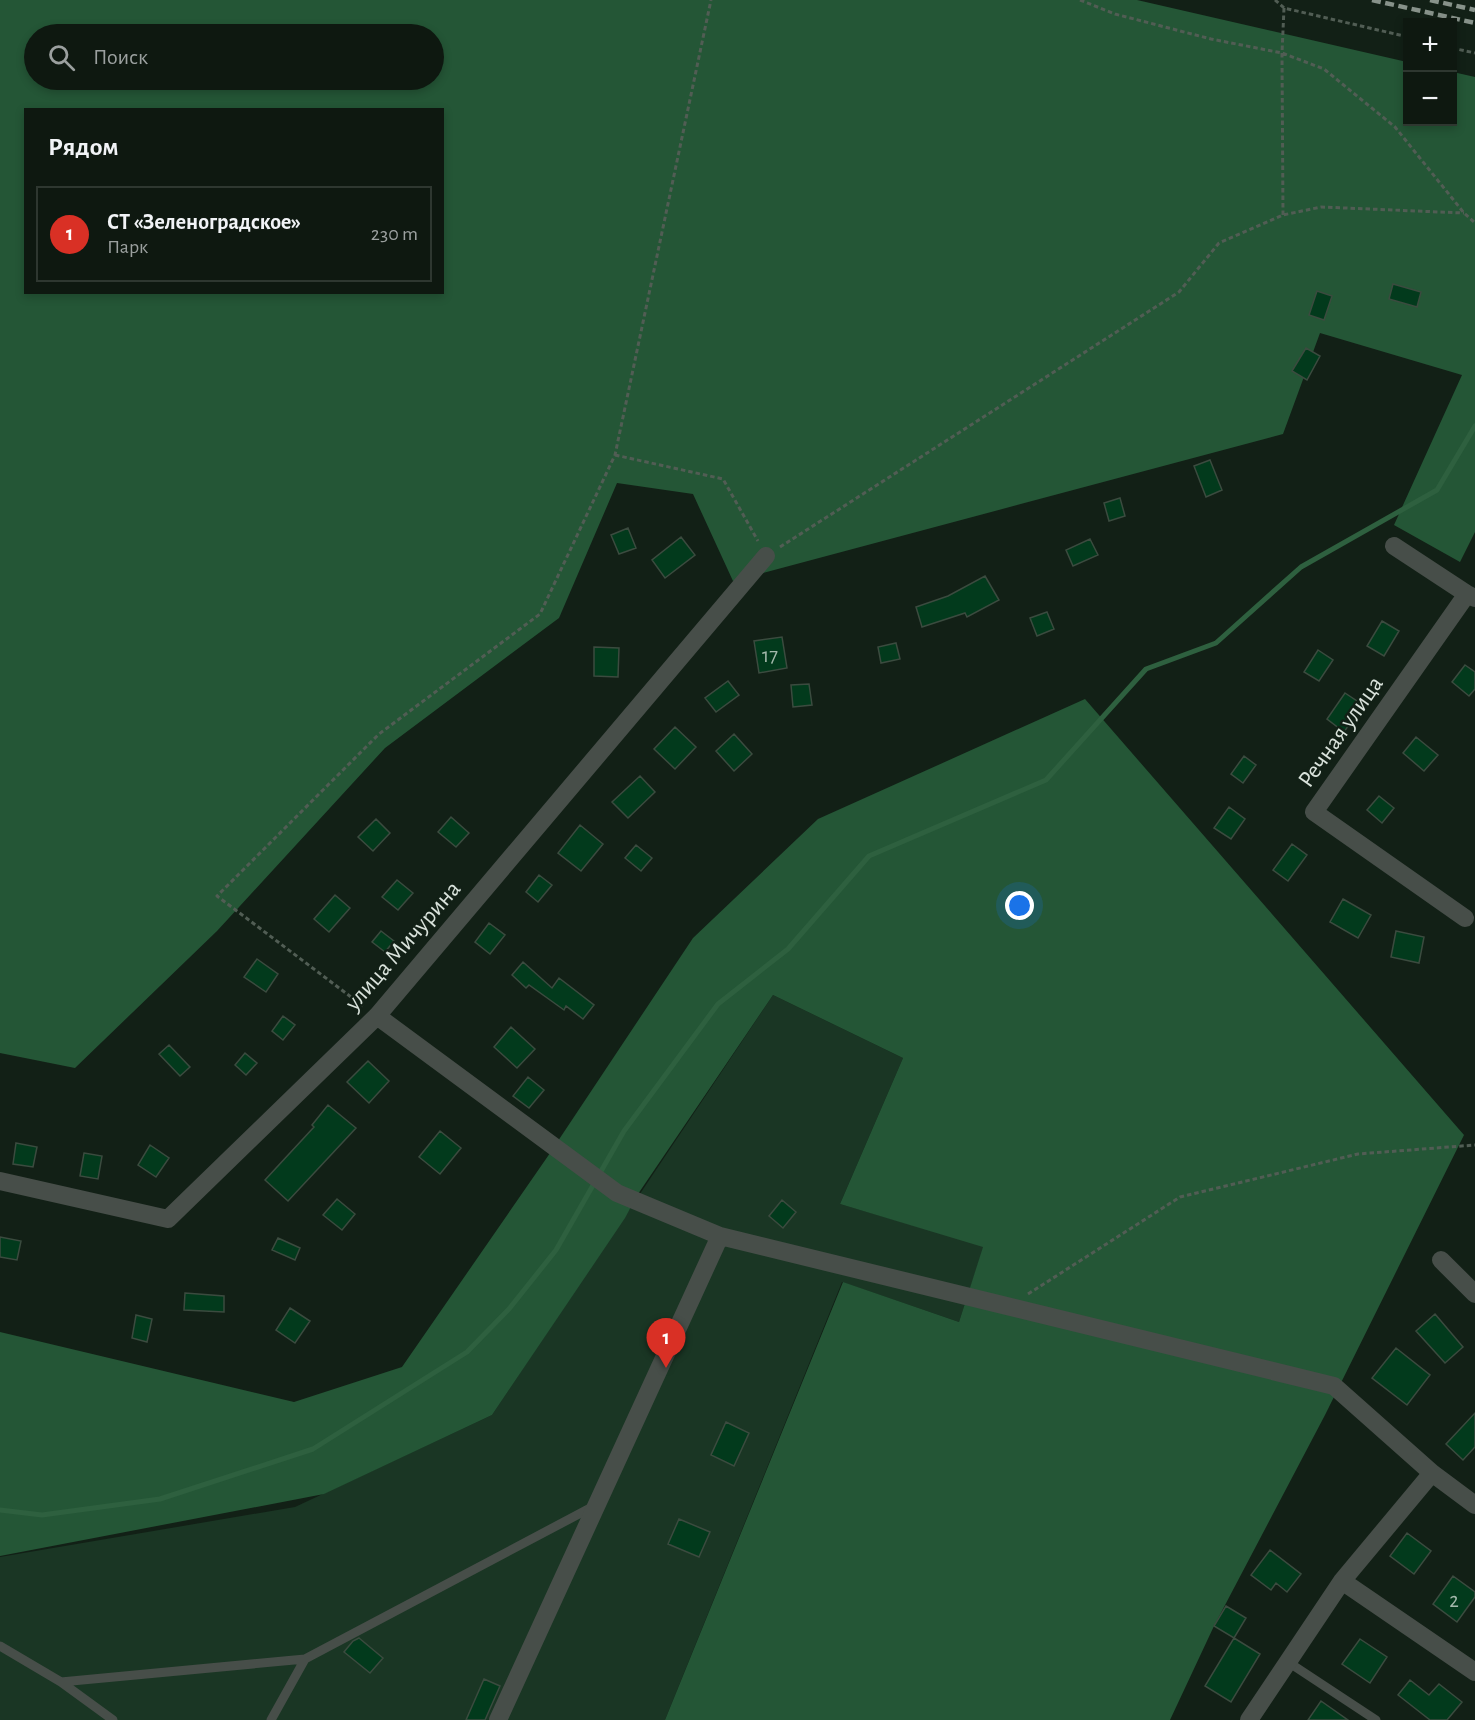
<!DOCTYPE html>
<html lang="ru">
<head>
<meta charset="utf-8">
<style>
	body { margin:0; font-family:"Alegreya Sans",sans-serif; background:#172119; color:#f1f3f6 }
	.controls { position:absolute; right:18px; top:18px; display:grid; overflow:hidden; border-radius:0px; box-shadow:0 3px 9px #0003 }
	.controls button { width:54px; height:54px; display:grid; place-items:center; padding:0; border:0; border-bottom:2px solid #2e3730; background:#0e1810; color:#f1f3f6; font:30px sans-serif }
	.you { position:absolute; left:1020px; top:906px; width:21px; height:21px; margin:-15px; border:4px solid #fff; border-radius:50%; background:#1a73e8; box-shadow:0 0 0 9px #1a73e833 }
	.badge { display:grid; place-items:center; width:39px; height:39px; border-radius:50%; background:#d93025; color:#fff; font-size:20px; font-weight:700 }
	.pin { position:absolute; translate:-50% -50px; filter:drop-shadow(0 2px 3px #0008) }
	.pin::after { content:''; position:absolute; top:32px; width:21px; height:18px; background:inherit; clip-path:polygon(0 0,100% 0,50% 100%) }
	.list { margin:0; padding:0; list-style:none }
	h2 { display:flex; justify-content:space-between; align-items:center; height:78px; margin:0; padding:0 24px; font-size:26px }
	h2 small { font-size:20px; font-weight:400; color:#9ba09f }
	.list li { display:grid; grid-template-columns:39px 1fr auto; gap:18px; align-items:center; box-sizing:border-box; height:96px; margin:0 12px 12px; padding:0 12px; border:2px solid #2e3730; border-radius:0px }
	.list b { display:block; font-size:22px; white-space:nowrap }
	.list p { margin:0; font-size:20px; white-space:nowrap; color:#9ba09f }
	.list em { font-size:20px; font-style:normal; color:#9ba09f }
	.icon { flex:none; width:33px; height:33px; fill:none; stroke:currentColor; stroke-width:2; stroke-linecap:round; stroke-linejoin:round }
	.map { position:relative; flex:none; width:1475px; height:1720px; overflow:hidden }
	.search { position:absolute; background:#0e1810; box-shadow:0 3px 9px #0003; left:24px; top:24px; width:420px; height:66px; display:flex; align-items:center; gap:15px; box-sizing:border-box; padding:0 21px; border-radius:33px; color:#9ba09f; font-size:22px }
	.panel { position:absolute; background:#0e1810; box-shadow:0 3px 9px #0003; left:24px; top:108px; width:420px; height:186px; border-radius:0px }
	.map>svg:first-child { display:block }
</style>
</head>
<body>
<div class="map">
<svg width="1475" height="1720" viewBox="0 0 1475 1720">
	<rect width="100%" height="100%" fill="#122016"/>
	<path fill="#1a3624" d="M 773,995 L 903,1058 L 840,1204 L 984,1246 L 959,1322 L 842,1282 L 665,1720 L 0,1720 L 0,1557 L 295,1507 L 492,1415 Z"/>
	<path fill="#245636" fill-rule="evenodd" d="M 0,0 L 1137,0 L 1407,62 L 1408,122 L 1452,122 L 1453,72 L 1475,77 L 1475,532 L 1460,562 L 1394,525 L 1462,375 L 1320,333 L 1283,434 L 733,581 L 693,494 L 617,483 L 559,618 L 385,748 L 217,931 L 75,1068 L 0,1053 ZM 34,34 L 434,34 L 434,80 L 34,80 ZM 26,110 L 442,110 L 442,292 L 26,292 Z
		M 1085,699 L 1464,1135 L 1325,1415 L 1214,1626 L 1170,1720 L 665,1720 L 843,1282 L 959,1322 L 983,1247 L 840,1204 L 903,1058 L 773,995 L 638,1194 L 625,1218 L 492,1415 L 324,1494 L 0,1556 L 0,1332 L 294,1402 L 402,1367 L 548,1156 L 693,938 L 818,819 Z"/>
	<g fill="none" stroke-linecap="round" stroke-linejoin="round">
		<path stroke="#2e603f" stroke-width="5" d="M 0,1510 L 42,1515 L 160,1499 L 313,1449 L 467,1352 L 509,1309 L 556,1250 L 624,1131 L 718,1004 L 788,949 L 869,856 L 1046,780 L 1146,669 L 1216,643 L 1301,567 L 1437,490 L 1475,426"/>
	</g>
	<path fill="#023a1c" stroke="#3b4b3f" stroke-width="1.5" d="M 1393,284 L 1421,292 L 1417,307 L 1389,299 Z
		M 1317,291 L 1332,296 L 1324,320 L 1309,315 Z
		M 1306,348 L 1320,356 L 1307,380 L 1292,371 Z
		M 1210,460 L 1222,490 L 1206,497 L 1194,466 Z
		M 1120,498 L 1125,516 L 1109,521 L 1104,503 Z
		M 628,528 L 636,548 L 619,554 L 611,535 Z
		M 681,537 L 695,555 L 665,578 L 652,560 Z
		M 1090,539 L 1098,555 L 1073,566 L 1066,550 Z
		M 985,576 L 999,600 L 967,617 L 965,613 L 922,627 L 916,607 L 948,596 Z
		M 1047,612 L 1054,629 L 1037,636 L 1030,618 Z
		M 1382,621 L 1399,631 L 1384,656 L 1367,646 Z
		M 782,637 L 787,668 L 759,673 L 754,641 Z
		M 896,643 L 900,659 L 881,663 L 878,647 Z
		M 594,647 L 619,648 L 618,677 L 594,676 Z
		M 1318,650 L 1333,660 L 1319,681 L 1304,672 Z
		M 1465,665 L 1475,672 L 1475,689 L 1469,696 L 1452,682 Z
		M 728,681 L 739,695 L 716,712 L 705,698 Z
		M 809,684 L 812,705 L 793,707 L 791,685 Z
		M 1345,693 L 1363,705 L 1344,732 L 1327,719 Z
		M 675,727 L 696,747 L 675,769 L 654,749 Z
		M 734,734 L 752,754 L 734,771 L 716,751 Z
		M 1416,737 L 1438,755 L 1424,771 L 1403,753 Z
		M 1244,756 L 1256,765 L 1243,783 L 1231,774 Z
		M 640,776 L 655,792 L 628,818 L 612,802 Z
		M 1379,796 L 1394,808 L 1382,823 L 1367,810 Z
		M 1229,807 L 1245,819 L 1231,839 L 1214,828 Z
		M 451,817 L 469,833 L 456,847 L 438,832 Z
		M 376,819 L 390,833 L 373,851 L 358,837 Z
		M 580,825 L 603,844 L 581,871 L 558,853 Z
		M 1292,844 L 1307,855 L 1288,881 L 1273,870 Z
		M 636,845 L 652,858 L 641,871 L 625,858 Z
		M 539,875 L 552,885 L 538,902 L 526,892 Z
		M 397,880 L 413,893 L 398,910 L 382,897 Z
		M 335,895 L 350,908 L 329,932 L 314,919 Z
		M 1343,899 L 1371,915 L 1358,938 L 1330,922 Z
		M 489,923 L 505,935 L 490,954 L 475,942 Z
		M 381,931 L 394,941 L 385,952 L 372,942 Z
		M 1396,931 L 1424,937 L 1419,963 L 1391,957 Z
		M 257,959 L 278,974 L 266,992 L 244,977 Z
		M 523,962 L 552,988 L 559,978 L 594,1005 L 583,1019 L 566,1006 L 564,1010 L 529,985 L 526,988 L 512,975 Z
		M 283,1016 L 295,1025 L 283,1040 L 272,1031 Z
		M 511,1027 L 535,1049 L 517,1068 L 494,1047 Z
		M 169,1045 L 190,1067 L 180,1076 L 159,1054 Z
		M 245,1053 L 257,1063 L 246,1075 L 235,1065 Z
		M 368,1061 L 389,1081 L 369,1103 L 347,1082 Z
		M 528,1077 L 544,1090 L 529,1108 L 513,1096 Z
		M 328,1105 L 356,1128 L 288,1201 L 265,1180 L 314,1127 L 312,1125 Z
		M 440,1131 L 461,1148 L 440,1174 L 419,1157 Z
		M 16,1143 L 37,1147 L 33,1167 L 13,1164 Z
		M 150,1145 L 169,1158 L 156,1177 L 138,1165 Z
		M 84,1153 L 102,1156 L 98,1179 L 80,1176 Z
		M 337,1199 L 355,1214 L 342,1230 L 323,1215 Z
		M 782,1200 L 796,1212 L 783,1228 L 769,1216 Z
		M 0,1237 L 21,1241 L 17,1260 L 0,1257 Z
		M 278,1238 L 300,1248 L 295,1260 L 272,1250 Z
		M 185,1293 L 224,1296 L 224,1312 L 184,1310 Z
		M 290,1308 L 310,1321 L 295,1343 L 276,1330 Z
		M 1435,1314 L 1463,1347 L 1445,1363 L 1416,1331 Z
		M 136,1315 L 152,1319 L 147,1342 L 132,1338 Z
		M 1396,1348 L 1430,1375 L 1407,1405 L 1372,1378 Z
		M 1475,1413 L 1475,1447 L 1463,1460 L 1446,1444 Z
		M 726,1422 L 749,1433 L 734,1466 L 711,1455 Z
		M 679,1519 L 710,1532 L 699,1557 L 668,1544 Z
		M 1407,1533 L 1431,1551 L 1414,1574 L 1390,1556 Z
		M 1270,1550 L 1301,1574 L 1287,1592 L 1276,1583 L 1271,1590 L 1251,1575 Z
		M 1453,1576 L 1475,1592 L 1475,1597 L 1457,1622 L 1433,1604 Z
		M 1226,1606 L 1246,1618 L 1234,1638 L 1214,1626 Z
		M 359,1638 L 383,1658 L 370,1673 L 344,1652 L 353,1641 Z
		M 1234,1638 L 1260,1654 L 1231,1702 L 1205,1686 Z
		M 1360,1639 L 1387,1657 L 1370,1683 L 1342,1664 Z
		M 484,1679 L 500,1686 L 485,1720 L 466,1720 Z
		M 1410,1680 L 1429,1695 L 1439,1684 L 1462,1702 L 1447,1720 L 1430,1720 L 1398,1695 Z
		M 1321,1701 L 1348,1720 L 1308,1720 Z"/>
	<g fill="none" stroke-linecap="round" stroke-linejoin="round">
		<path stroke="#515d54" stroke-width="3" stroke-dasharray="4.5 3" stroke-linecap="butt" d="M 1080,0 L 1115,14 L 1211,39 L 1282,53 L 1324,69 L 1395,127 L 1464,213 L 1475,223
			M 1275,0 L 1284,8 L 1408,37
			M 1452,48 L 1475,53
			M 1283,215 L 1282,53 L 1284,8
			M 615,455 L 723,479 L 758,541
			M 780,547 L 1179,292 L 1219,243 L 1283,215 L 1321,207 L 1464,213
			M 363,1006 L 217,896 L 379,734 L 540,614 L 615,455 L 711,0
			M 1028,1294 L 1180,1197 L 1358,1154 L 1475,1145"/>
		<path stroke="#474e49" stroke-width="9" d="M 0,1646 L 61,1682 L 305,1659 L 594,1506
			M 1288,1662 L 1376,1720
			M 61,1682 L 113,1720
			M 271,1720 L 305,1659"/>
		<path stroke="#474e49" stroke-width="18" d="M 1394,546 L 1467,594
			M 1465,918 L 1314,812 L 1467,594 L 1475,598
			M 377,1016 L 617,1193 L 720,1236 L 1334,1386 L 1432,1473 L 1475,1505
			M 0,1181 L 168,1219 L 377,1016 L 766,556
			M 1441,1260 L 1475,1294
			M 1342,1581 L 1475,1672
			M 498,1720 L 720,1236
			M 1249,1720 L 1342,1581 L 1432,1473"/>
		<path stroke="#87928a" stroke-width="4.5" stroke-dasharray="9 4.5" stroke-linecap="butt" d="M 1372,0 L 1475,23
			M 1430,0 L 1475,10"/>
	</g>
	<g text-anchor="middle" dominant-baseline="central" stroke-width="5" stroke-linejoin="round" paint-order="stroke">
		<g font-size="21" fill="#a3b8ab">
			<text x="770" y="655">17</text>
			<text x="1454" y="1600">2</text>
		</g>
		<g font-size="24" fill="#d9e2db" stroke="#122016">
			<text transform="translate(1341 732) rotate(-55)">Речная улица</text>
			<text transform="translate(403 946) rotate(-49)">улица Мичурина</text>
		</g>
	</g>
</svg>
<div class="controls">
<button>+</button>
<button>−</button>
</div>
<div class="you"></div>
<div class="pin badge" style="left:666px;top:1368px">1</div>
<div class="search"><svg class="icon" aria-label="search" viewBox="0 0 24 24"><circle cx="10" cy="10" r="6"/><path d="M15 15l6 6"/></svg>Поиск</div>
<section class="panel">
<h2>Рядом<small></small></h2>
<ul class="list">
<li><span class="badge">1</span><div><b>СТ «Зеленоградское»</b><p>Парк</p></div><em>230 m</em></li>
</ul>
</section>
</div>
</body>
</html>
